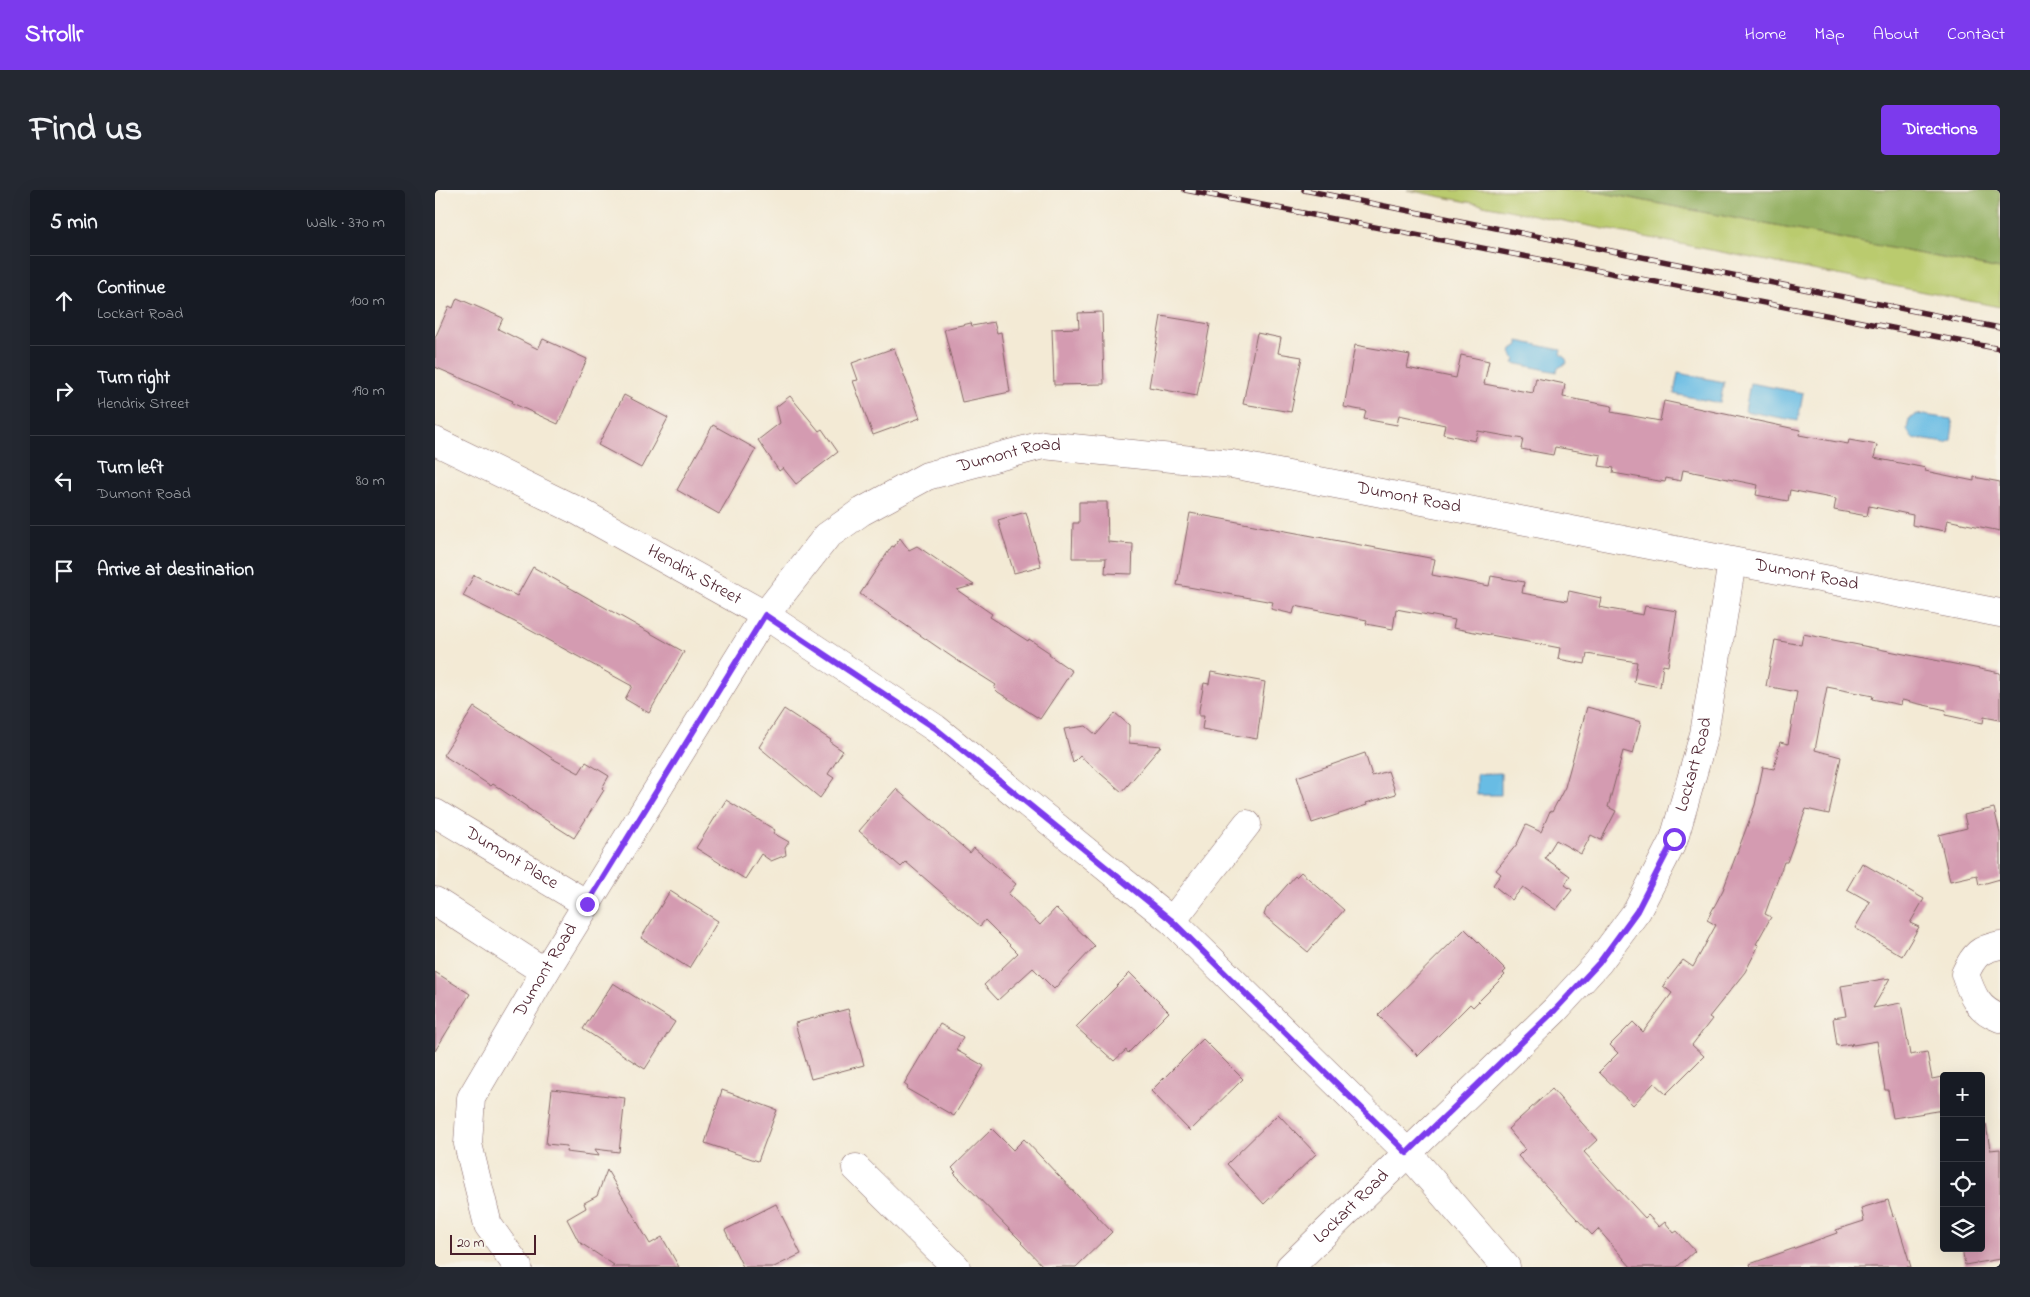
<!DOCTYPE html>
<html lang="en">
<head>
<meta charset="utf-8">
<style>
	body { margin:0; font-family:"Indie Flower",sans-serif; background:#242831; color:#f1f3f6 }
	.controls { position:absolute; right:15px; bottom:15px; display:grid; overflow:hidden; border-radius:5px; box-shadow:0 5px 20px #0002 }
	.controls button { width:45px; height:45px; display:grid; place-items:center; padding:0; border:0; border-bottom:1px solid #363941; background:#171b24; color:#f1f3f6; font:25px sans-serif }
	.scale { position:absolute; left:15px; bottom:12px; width:86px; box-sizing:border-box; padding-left:5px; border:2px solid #4a1f2b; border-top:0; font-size:14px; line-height:18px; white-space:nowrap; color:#4a1f2b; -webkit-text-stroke:4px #f7f3e8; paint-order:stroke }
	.stop { position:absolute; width:15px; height:15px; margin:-11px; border:4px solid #7c3aed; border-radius:50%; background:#fff }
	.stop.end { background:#7c3aed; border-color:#fff; box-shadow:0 1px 5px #0008 }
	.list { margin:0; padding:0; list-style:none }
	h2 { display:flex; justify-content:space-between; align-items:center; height:65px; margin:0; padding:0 20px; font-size:21px }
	h2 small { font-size:16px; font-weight:400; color:#9ea1a6 }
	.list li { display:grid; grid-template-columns:32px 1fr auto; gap:15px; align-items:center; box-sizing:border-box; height:90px; padding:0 20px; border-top:1px solid #363941 }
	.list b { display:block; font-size:19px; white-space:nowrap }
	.list p { margin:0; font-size:16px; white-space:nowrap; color:#9ea1a6 }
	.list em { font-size:16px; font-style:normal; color:#9ea1a6 }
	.icon { flex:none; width:28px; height:28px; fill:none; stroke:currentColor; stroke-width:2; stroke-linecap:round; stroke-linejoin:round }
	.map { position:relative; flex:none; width:1565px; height:1077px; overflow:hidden; border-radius:5px }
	header { display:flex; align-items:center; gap:30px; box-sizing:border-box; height:70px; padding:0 25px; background:#7c3aed; color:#fff }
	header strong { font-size:24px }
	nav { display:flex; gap:28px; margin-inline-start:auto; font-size:18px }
	.intro { display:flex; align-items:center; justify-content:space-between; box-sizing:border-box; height:120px; padding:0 30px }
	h1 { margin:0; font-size:35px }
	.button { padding:12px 22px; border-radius:5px; background:#7c3aed; color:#fff; font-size:18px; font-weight:700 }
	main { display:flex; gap:30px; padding:0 30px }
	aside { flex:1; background:#171b24; border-radius:5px; box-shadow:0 5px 20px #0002 }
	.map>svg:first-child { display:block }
</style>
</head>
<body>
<header>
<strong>Strollr</strong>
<nav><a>Home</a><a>Map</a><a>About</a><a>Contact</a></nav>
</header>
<div class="intro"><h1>Find us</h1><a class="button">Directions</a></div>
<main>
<aside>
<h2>5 min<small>Walk · 370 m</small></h2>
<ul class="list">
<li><svg class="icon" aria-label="ahead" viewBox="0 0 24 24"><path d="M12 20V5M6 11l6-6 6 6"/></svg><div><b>Continue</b><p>Lockart Road</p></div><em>100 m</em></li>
<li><svg class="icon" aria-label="right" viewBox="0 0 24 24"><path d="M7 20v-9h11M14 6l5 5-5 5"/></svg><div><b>Turn right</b><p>Hendrix Street</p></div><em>190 m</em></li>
<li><svg class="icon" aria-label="left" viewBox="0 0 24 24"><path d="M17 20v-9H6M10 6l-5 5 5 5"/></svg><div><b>Turn left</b><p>Dumont Road</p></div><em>80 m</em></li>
<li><svg class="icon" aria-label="arrive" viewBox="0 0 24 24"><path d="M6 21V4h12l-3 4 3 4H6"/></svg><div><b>Arrive at destination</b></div></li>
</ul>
</aside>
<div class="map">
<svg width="1565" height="1077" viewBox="0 0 1565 1077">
	<rect width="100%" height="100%" fill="#f7f3e8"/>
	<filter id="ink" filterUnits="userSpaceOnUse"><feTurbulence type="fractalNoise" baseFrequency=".02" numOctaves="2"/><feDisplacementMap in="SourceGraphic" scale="10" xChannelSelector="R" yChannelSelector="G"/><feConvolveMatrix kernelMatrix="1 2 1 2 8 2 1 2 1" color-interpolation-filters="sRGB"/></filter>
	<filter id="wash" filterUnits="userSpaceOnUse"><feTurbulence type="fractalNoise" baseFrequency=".0096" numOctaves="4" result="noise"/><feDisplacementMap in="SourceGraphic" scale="20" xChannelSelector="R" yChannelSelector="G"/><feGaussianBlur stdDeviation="1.12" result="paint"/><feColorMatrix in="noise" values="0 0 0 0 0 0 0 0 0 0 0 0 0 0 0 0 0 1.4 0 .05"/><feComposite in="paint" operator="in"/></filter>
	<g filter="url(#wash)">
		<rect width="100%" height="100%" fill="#f3ead5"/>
		<path fill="#bacb6e" stroke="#82754c" d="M 972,0 L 1153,0 L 1565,79 L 1565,117 Z"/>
		<path fill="#93af61" stroke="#6e6746" d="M 1153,0 L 1565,0 L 1565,79 Z"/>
		<path fill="#67bce4" stroke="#586e88" d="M 1083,151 L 1126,160 L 1125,164 L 1131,169 L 1132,173 L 1123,178 L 1122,182 L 1078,173 L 1080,170 L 1076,162 L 1077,159 L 1083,155 Z
			M 1243,183 L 1289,192 L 1285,213 L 1239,204 Z
			M 1315,193 L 1368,203 L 1363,231 L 1310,221 Z
			M 1482,224 L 1516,229 L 1518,235 L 1516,250 L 1511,253 L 1477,248 L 1472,240 L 1474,229 Z
			M 1066,583 L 1066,605 L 1042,605 L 1042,584 Z"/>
		<g id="blocks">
			<path fill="#d49bb1" d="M 22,108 L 68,128 L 63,139 L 103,159 L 108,149 L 152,169 L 123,234 L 77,213 L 78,211 L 0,177 L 0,148 L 14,116 L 18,118 Z
				M 667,122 L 669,194 L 619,195 L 617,139 L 644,138 L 643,123 Z
				M 726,126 L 775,134 L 762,206 L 714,197 Z
				M 559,132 L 562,143 L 566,142 L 575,202 L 527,212 L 509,139 L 536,133 L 537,136 Z
				M 822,143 L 846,148 L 843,163 L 867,167 L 856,222 L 808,214 Z
				M 920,155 L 975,165 L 972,178 L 1021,188 L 1026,165 L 1054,171 L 1049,194 L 1098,203 L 1101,188 L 1130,194 L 1128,207 L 1177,216 L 1176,222 L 1225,231 L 1229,211 L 1365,240 L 1364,245 L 1413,254 L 1414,250 L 1442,255 L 1439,268 L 1491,278 L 1490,281 L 1539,291 L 1539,287 L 1565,292 L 1565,341 L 1512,330 L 1510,341 L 1477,335 L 1478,325 L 1434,316 L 1432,326 L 1399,320 L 1401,309 L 1355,300 L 1353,311 L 1321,305 L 1323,295 L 1248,280 L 1246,291 L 1231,288 L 1230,292 L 1178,283 L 1179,278 L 1164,276 L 1166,265 L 1120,257 L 1118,265 L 1086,259 L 1088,249 L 1043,241 L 1040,251 L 1008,244 L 1010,235 L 964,225 L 962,235 L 929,229 L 931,221 L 909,217 Z
				M 459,158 L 485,228 L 438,245 L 418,191 L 423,190 L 417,173 Z
				M 189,205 L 233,228 L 206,278 L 163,255 Z
				M 355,206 L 384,241 L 387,239 L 403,262 L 361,294 L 348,278 L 344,281 L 323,250 L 345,233 L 341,217 Z
				M 278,235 L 321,259 L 284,324 L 242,300 Z
				M 644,312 L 672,312 L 673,352 L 698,354 L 697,384 L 670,383 L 671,368 L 637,368 L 638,333 L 644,333 Z
				M 591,322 L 606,376 L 579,383 L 563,330 Z
				M 755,323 L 1000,369 L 997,385 L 1054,396 L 1056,386 L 1089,392 L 1087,403 L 1132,411 L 1134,401 L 1166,408 L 1164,417 L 1208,425 L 1210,416 L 1242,421 L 1233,476 L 1228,475 L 1225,497 L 1199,492 L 1202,472 L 1152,464 L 1150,474 L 1123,469 L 1125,458 L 1018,438 L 1020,430 L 961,419 L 958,439 L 931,434 L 932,430 L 860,416 L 858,424 L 836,419 L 838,412 L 742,395 Z
				M 465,348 L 474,360 L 482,356 L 539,395 L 522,400 L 557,424 L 555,427 L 593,451 L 594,449 L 615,463 L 614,465 L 637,481 L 605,529 L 563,502 L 559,498 L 561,495 L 520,469 L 425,404 L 457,356 L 459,357 Z
				M 98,377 L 249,462 L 214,523 L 190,509 L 197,496 L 80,432 L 28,406 L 39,385 L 82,406 Z
				M 1368,444 L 1565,483 L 1565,530 L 1549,527 L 1548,533 L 1510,525 L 1511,520 L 1467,510 L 1466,515 L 1437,509 L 1438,506 L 1392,497 L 1380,560 L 1406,567 L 1394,624 L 1371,619 L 1352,672 L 1349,672 L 1330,724 L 1336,727 L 1321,754 L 1324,755 L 1310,782 L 1274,827 L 1277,829 L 1257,855 L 1269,866 L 1231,904 L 1219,893 L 1198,915 L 1164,882 L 1183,863 L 1175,855 L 1198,832 L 1208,842 L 1237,803 L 1228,796 L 1248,770 L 1258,777 L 1281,735 L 1272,730 L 1288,700 L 1320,615 L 1328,577 L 1339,579 L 1345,552 L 1353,554 L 1362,502 L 1331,496 L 1340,450 L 1366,455 Z
				M 776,482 L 830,492 L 822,549 L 767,539 L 769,526 L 764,526 L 764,520 L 769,493 L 774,494 Z
				M 39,517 L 120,570 L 144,583 L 151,572 L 174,586 L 167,598 L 169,600 L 139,648 L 92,618 L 92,617 L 58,594 L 56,596 L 8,565 Z
				M 1152,517 L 1206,532 L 1198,564 L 1188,561 L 1173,617 L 1181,621 L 1166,650 L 1156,645 L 1146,664 L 1121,650 L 1110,668 L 1135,686 L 1130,695 L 1137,700 L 1121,720 L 1088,697 L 1077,710 L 1058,695 L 1066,684 L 1061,680 L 1082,654 L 1091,635 L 1106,642 L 1115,621 L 1117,622 L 1130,597 Z
				M 349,519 L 396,550 L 395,552 L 408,561 L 393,584 L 399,588 L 385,608 L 324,557 Z
				M 680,523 L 694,535 L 694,553 L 726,556 L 687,602 L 645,566 L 638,573 L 629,539 L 651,536 L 661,545 Z
				M 930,563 L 937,586 L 953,581 L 961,604 L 931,613 L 932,615 L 877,633 L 862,587 Z
				M 461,599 L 535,663 L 539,658 L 581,694 L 573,704 L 605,735 L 621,718 L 660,756 L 619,799 L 598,778 L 563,810 L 549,795 L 583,763 L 550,730 L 545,736 L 471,672 L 466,677 L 424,641 Z
				M 291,610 L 340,640 L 338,643 L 354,652 L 350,658 L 351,665 L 336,671 L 326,664 L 310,689 L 261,658 Z
				M 1559,618 L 1565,643 L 1565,689 L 1544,695 L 1542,685 L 1515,691 L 1504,645 L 1532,638 L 1529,625 Z
				M 1427,673 L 1489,709 L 1475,733 L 1484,737 L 1467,766 L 1420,738 L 1435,712 L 1412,699 Z
				M 866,682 L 909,720 L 873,762 L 829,725 L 831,719 L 860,686 L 861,687 Z
				M 235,701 L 283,731 L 254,778 L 206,748 Z
				M 1030,739 L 1071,780 L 1068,783 L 1070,785 L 1038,817 L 1035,814 L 983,866 L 943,825 Z
				M 0,782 L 35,804 L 0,861 Z
				M 695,783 L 734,822 L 693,863 L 691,860 L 679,871 L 641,837 Z
				M 1455,788 L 1438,818 L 1466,813 L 1475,865 L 1492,862 L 1497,889 L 1507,887 L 1509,920 L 1458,928 L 1453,900 L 1450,900 L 1442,851 L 1418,855 L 1417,853 L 1416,856 L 1415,854 L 1402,856 L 1398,828 L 1411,826 L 1406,796 Z
				M 178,793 L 240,832 L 210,879 L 148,839 Z
				M 413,819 L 429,875 L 376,889 L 360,833 Z
				M 505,834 L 528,847 L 521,860 L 549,876 L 519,926 L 472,899 L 473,897 L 469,894 Z
				M 768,849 L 808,889 L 755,941 L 716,901 Z
				M 117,899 L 190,908 L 184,962 L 160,959 L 164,966 L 131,962 L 132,956 L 111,954 Z
				M 1117,899 L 1162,950 L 1149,962 L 1210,1028 L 1213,1025 L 1224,1037 L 1230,1032 L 1239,1043 L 1242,1041 L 1260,1061 L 1242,1077 L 1196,1077 L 1163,1039 L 1157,1045 L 1083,966 L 1090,959 L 1073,939 Z
				M 287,900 L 342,920 L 323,971 L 270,953 Z
				M 843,924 L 881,964 L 829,1014 L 792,974 Z
				M 1546,934 L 1551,934 L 1555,960 L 1565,959 L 1565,1069 L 1530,1075 L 1527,1058 L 1546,1058 Z
				M 557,939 L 578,960 L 589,949 L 677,1042 L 641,1077 L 609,1077 L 586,1053 L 587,1052 L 583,1048 L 519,983 L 521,982 L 517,978 Z
				M 172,980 L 215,1054 L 227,1047 L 244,1077 L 176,1077 L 179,1075 L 144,1052 L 132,1029 L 151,1018 L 149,1013 L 162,1006 Z
				M 1453,1010 L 1458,1026 L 1460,1025 L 1476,1077 L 1316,1077 L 1315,1074 L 1402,1043 L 1401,1040 L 1429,1031 L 1426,1018 Z
				M 341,1014 L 366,1064 L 339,1077 L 308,1077 L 290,1040 Z"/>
		</g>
	</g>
	<g filter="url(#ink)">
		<use href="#blocks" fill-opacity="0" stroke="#856666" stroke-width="1"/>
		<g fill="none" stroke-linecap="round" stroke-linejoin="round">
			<defs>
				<g id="minor">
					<path id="s1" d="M 0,251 L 145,322 L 330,425 L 500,538 L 737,731 L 973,963 L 1071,1077"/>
					<path id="s2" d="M 0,623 L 152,714"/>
					<path d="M 0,711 L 110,782"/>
					<path d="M 737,731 L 812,634"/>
					<path d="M 1565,755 C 1545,759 1539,764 1530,784 C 1537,805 1543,820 1565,828"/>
					<path d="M 421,978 L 521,1077"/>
					<path id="s3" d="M 83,1077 L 53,1035 L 33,954 L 36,908 L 110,782 L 330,425 L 392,346 L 426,322 L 492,286 L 608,255 L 797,274 L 1565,423"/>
					<path id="s4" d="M 855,1077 L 1120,820 L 1163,773 L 1202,721 L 1239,649 L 1269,544 L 1297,372"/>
				</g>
			</defs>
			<use href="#minor" stroke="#856666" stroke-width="29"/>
			<use href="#minor" stroke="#fff" stroke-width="28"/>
			<defs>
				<path id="rail" d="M 750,0 L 1565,159
					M 869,0 L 1565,138"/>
			</defs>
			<use href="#rail" stroke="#4a1f2b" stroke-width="5.5"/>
			<use href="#rail" stroke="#f7f3e8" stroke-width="4" stroke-dasharray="11" stroke-linecap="butt"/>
		</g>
	</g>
	<g fill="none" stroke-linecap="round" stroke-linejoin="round" filter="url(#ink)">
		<path stroke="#7c3aed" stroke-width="6" d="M 152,714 L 330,425 L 500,538 L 736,730 L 972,963 L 1120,820 L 1164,773 L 1202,721 L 1239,649"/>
	</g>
	<g text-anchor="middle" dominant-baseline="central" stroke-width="4" stroke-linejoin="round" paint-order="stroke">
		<g font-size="18" fill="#4a1f2b" stroke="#f7f3e8">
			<text stroke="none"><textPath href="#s3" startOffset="1049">Dumont Road</textPath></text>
			<text stroke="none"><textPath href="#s3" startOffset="1454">Dumont Road</textPath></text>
			<text stroke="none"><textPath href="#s1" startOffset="292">Hendrix Street</textPath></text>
			<text stroke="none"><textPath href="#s3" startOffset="1859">Dumont Road</textPath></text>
			<text stroke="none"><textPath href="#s4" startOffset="656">Lockart Road</textPath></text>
			<text stroke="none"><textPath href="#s2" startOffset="89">Dumont Place</textPath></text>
			<text stroke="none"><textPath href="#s3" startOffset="329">Dumont Road</textPath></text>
			<text stroke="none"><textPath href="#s4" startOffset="86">Lockart Road</textPath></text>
		</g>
	</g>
</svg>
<div class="controls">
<button>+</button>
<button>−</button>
<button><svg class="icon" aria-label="locate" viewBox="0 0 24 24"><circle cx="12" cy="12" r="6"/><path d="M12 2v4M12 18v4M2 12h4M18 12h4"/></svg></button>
<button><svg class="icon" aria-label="layers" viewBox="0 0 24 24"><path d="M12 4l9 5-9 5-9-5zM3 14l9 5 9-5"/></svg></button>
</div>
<div class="scale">20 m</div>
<div class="stop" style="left:1239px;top:649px"></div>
<div class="stop end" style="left:152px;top:714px"></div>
</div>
</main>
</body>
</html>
